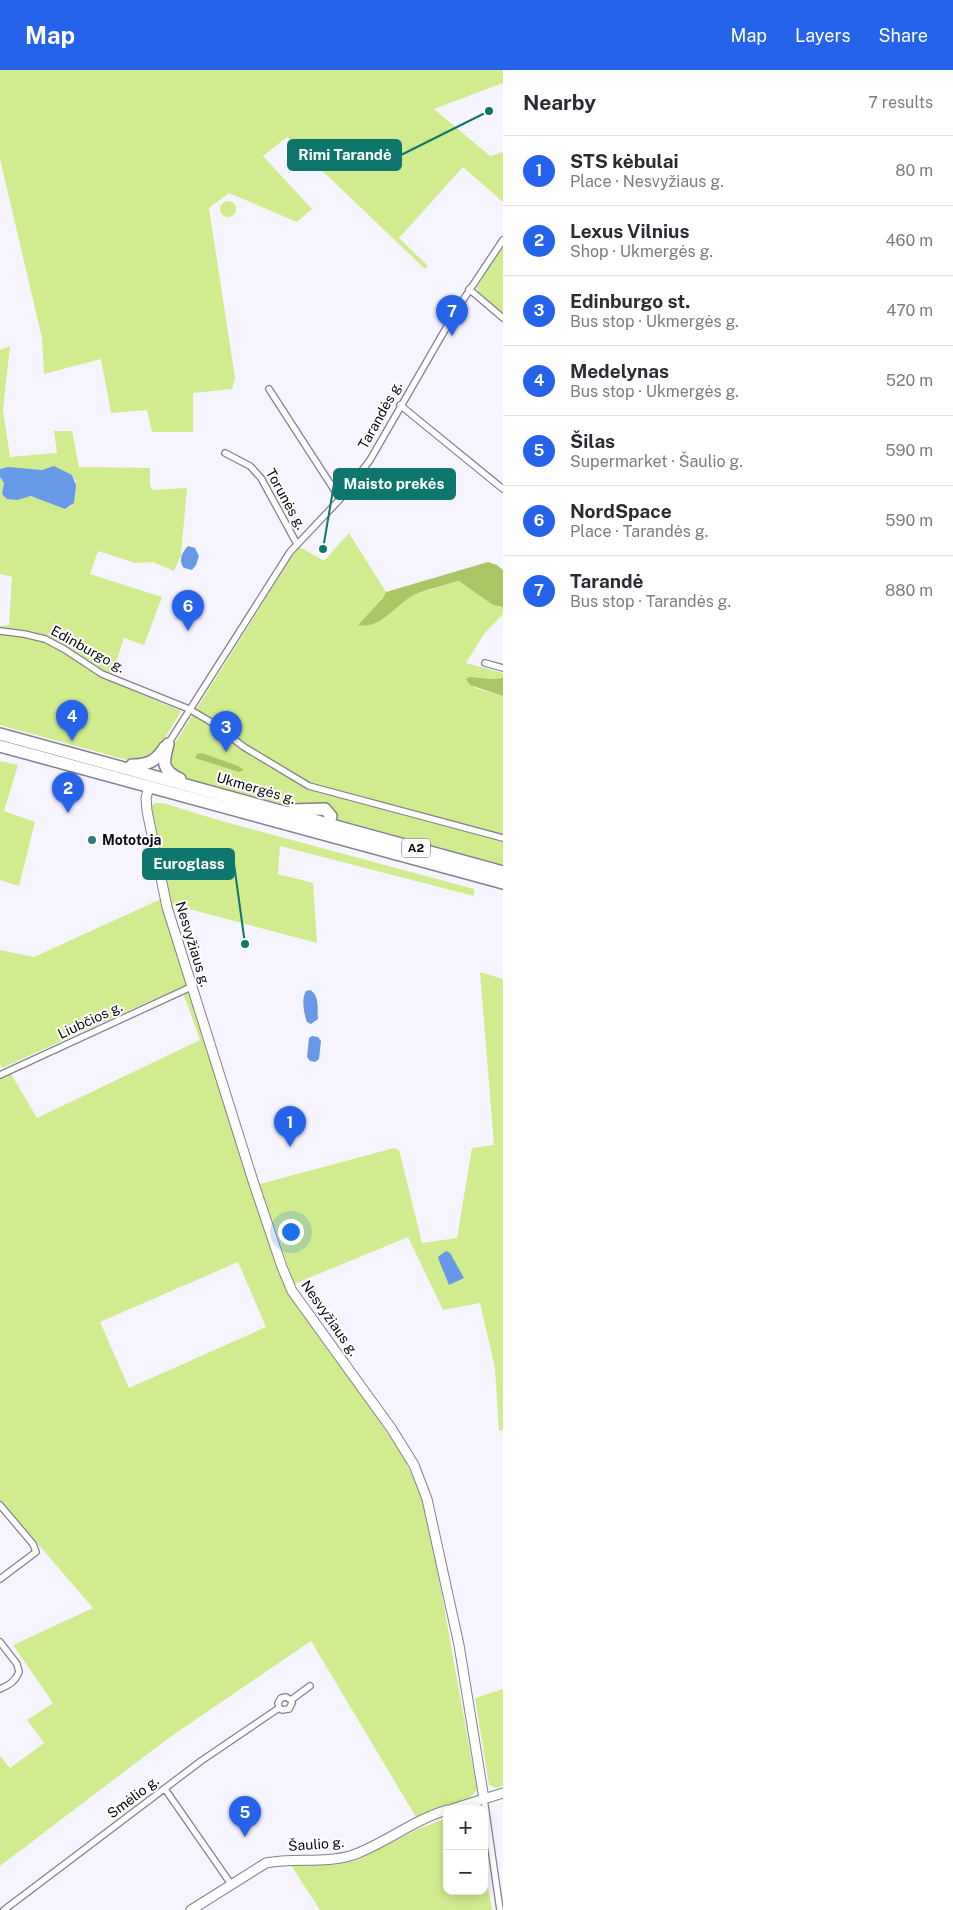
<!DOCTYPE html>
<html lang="en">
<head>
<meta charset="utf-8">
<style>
	body { margin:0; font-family:"Public Sans",sans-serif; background:#f2f2f3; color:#2b2b33 }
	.controls { position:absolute; right:15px; bottom:15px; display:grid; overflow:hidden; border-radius:10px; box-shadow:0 2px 12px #0003 }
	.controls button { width:45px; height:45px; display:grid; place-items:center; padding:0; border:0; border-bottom:1px solid #e1e1e2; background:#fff; color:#2b2b33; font:25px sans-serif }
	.you { position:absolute; left:290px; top:1161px; width:18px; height:18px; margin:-12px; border:4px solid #fff; border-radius:50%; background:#1a73e8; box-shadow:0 0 0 8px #1a73e833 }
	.badge { display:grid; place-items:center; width:32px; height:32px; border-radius:50%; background:#2563eb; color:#fff; font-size:16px; font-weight:700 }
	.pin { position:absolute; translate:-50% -41px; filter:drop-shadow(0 1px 2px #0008) }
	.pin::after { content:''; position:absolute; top:26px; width:18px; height:15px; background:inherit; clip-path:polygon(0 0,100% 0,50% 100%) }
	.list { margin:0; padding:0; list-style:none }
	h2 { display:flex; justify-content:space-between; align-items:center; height:65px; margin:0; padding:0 20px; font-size:21px }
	h2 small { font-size:16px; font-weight:400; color:#7c7c81 }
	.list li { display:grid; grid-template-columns:32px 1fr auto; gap:15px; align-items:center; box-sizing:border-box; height:70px; padding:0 20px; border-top:1px solid #e1e1e2 }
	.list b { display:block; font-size:19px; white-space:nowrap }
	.list p { margin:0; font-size:16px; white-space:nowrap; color:#7c7c81 }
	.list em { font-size:16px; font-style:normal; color:#7c7c81 }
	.map { position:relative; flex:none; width:503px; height:1840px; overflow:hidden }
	header { display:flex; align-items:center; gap:30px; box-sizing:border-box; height:70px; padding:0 25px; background:#2563eb; color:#fff }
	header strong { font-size:24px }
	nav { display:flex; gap:28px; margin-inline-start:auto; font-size:18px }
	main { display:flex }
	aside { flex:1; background:#fff }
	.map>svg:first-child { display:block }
</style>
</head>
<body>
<header>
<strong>Map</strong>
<nav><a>Map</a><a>Layers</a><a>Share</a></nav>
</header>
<main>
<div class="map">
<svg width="503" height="1840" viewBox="0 0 503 1840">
	<rect width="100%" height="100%" fill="#f6f4fe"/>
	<path fill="#d0ec8f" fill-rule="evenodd" d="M 0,0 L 503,0 L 503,13 L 434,39 L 490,86 L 503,82 L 503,132 L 463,97 L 399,168 L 428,196 L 425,199 L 287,67 L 263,86 L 312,139 L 297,152 L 229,123 L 209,138 L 235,308 L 232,319 L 193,323 L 193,362 L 152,362 L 147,340 L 111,343 L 101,289 L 44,304 L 42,268 L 0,89 Z
		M220 139a8 8 0 1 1 16 0a8 8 0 1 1-16 0Z
		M 503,177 L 503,243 L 479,223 L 477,217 Z
		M 10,276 L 3,340 L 10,387 L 57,383 L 54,361 L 72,361 L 79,397 L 150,398 L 150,415 L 152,420 L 187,418 L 181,485 L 174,501 L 153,492 L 135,493 L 98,481 L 90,504 L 162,527 L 144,575 L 124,568 L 110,611 L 181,641 L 153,688 L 138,693 L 0,655 L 0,556 L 9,555 L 12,507 L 0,504 L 0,407 L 4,413 L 2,424 L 35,427 L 65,439 L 72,436 L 76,411 L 72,405 L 51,397 C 35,405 17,394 0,399 L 0,280 Z
		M 349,463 L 386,522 L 383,528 L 358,555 L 383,550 L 400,533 L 417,523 L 460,511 L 493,535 L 503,537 L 503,544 L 484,564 L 466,593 L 503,603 L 503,608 L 492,609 L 470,607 L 475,618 L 503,626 L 503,795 L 336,749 L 335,743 L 329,736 L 294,737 L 176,706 L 169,693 L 172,678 L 291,488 L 300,477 L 324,491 Z
		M 0,691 L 18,695 L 4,741 L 35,752 L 19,816 L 0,810 Z
		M 155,733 L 163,733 L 218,750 L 474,819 L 474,826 L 280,776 L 278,804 L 313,813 L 317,873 L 170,834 L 150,741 L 151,736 Z
		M 161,829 L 181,899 L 279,1204 L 296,1235 L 338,1291 L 403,1386 L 426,1437 L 477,1720 L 469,1729 L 440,1737 L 416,1747 L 311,1571 L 170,1667 L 0,1796 L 0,1686 L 10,1698 L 44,1673 L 27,1650 L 53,1633 L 13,1575 L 93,1538 L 0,1430 L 0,1009 L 11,1004 L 37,1048 L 200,970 L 181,917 L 2,998 L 0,994 L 0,880 L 34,887 ZM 238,1192 L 266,1257 L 129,1318 L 100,1252 Z
		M 480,902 L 503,909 L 503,1360 L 499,1361 L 495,1298 L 480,1233 L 443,1240 L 408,1167 L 294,1214 L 260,1114 L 394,1078 L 399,1080 L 422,1173 L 457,1168 L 472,1078 L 494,1075 Z
		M 503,1619 L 503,1715 L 496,1718 L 489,1715 L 475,1628 Z
		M 447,1748 L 447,1821 L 484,1821 L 484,1791 L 492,1840 L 320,1840 L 291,1795 L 334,1795 L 358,1790 L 416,1760 Z"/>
	<path fill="#aac563" d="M 488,492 L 497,495 L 503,500 L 503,537 L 493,535 L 459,511 C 446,515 431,518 418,523 C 396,532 383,560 358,555 L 383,528 L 386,522 Z
		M 470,607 L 492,609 L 503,608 L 503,626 L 470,615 L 466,609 Z
		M 202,683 L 238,696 L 244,700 L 239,702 L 195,688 L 197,684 Z"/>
	<path fill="#6799e7" d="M 8,397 L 42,400 L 54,396 L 72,405 L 76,415 L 74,433 L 65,439 L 31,426 L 17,430 L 7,429 L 2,424 L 4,413 L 0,407 L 0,399 Z
		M 188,476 L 195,478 L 199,486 L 196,495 L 192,500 L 184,498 C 178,491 182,482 188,476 Z
		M 310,920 C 320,925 317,940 318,949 L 311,954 L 307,952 C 304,944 301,928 306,921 Z
		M 312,966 L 318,967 L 321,971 L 319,989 L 315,992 L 310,991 L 307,987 L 309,968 Z
		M 446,1181 L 450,1183 L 464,1208 L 449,1215 L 438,1188 L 439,1186 Z"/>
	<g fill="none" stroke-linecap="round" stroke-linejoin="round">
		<defs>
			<path id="street" d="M 469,219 L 503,248
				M 269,319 L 335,421 L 342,427
				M 400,335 L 503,419
				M 225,383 L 250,396 L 261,408 L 297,474
				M 0,561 L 24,564 L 45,569 L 64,579 L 102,604 L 189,639 L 211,652 L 244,677 L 309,716 L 503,768
				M 485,593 L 503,598
				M 168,674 L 290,482 L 342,427 L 370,390 L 457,239 L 503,170
				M 0,1005 L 191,917
				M 0,1435 L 33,1474 L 36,1482 L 0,1509
				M 0,1572 L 17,1594 L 19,1602 C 15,1612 9,1615 0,1619
				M 291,1630 L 310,1616
				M 279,1638 L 278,1633 L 281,1628 L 286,1627 L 291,1630
				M 279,1638 L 282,1640 L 289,1639 L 292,1633 L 291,1630
				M 165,1719 L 231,1814
				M 484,1729 L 500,1840
				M 4,1840 L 201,1691 L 279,1638"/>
			<path id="secondary" d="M 149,717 L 146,728 L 147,741 L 167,837 L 253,1111 L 282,1197 L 292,1221 L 391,1358 L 414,1395 L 427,1429 L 459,1575 L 484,1729
				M 452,1739 L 503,1723
				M 191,1840 L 266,1793 C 294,1787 325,1794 353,1785 C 386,1773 413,1750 447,1740"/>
			<path id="highway" d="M 0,664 L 503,802
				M 168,674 C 163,692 161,700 180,709
				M 0,676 L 503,813
				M 132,695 C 149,695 156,691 165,677
				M 293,740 L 325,739 L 331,746 L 329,754 L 323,758"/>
		</defs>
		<use href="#street" stroke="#84808f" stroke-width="8"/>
		<use href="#secondary" stroke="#84808f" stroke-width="11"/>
		<use href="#highway" stroke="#84808f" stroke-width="14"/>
		<use href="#street" stroke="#fff" stroke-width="5.5"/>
		<use href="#secondary" stroke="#fff" stroke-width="9"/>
		<use href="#highway" stroke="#fff" stroke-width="11"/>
	</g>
	<circle fill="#2f797c" stroke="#fff" stroke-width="2" cx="92" cy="770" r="5"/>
	<g text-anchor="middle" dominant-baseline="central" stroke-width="4" stroke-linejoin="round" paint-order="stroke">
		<rect fill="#fff" stroke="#555457" stroke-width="1" x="402" y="768.5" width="28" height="19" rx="4"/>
		<g font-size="12" font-weight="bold" fill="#0c0a0f">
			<text x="416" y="778">A2</text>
		</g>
		<g font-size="14" fill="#0c0a0f" stroke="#fff">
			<text transform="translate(380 345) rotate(-61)">Tarandės g.</text>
			<text transform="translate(286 429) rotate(61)">Torunės g.</text>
			<text transform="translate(88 579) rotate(29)">Edinburgo g.</text>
			<text transform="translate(256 718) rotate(16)">Ukmergės g.</text>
			<text transform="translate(193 874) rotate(73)">Nesvyžiaus g.</text>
			<text transform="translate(90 950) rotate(-25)">Liubčios g.</text>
			<text transform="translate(330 1248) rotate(55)">Nesvyžiaus g.</text>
			<text transform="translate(133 1727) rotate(-37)">Smėlio g.</text>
			<text transform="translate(316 1774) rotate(-4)">Šaulio g.</text>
		</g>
		<g font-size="14" font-weight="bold" fill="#0c0a0f" stroke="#fff" text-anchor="start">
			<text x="102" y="770">Mototoja</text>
		</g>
	</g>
	<path fill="none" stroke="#0f766e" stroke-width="2" d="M489 41L401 85M323 479L334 414M245 874L234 794"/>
	<g fill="#0f766e" stroke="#fff" stroke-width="2">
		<circle cx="489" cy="41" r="5"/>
		<circle cx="323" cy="479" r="5"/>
		<circle cx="245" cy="874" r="5"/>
	</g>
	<g fill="#0f766e" stroke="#0f766e" stroke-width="2">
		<rect x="288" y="70" width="113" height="30" rx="5"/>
		<rect x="334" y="399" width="121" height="30" rx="5"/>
		<rect x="143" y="779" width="91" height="30" rx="5"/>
	</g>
	<g font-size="15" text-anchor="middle" font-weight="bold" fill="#fff">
		<text x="345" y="90">Rimi Tarandė</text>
		<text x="394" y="419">Maisto prekės</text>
		<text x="189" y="799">Euroglass</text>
	</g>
</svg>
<div class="controls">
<button>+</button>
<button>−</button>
</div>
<div class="you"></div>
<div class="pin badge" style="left:290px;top:1077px">1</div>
<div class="pin badge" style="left:68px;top:743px">2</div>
<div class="pin badge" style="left:226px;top:682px">3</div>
<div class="pin badge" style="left:72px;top:671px">4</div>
<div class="pin badge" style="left:245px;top:1767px">5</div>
<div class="pin badge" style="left:188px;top:561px">6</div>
<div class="pin badge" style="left:452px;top:266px">7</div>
</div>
<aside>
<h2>Nearby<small>7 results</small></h2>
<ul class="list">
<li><span class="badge">1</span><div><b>STS kėbulai</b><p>Place · Nesvyžiaus g.</p></div><em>80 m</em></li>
<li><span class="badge">2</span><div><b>Lexus Vilnius</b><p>Shop · Ukmergės g.</p></div><em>460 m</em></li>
<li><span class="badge">3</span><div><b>Edinburgo st.</b><p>Bus stop · Ukmergės g.</p></div><em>470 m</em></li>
<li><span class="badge">4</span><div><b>Medelynas</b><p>Bus stop · Ukmergės g.</p></div><em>520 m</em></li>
<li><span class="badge">5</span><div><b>Šilas</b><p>Supermarket · Šaulio g.</p></div><em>590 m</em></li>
<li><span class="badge">6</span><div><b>NordSpace</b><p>Place · Tarandės g.</p></div><em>590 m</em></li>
<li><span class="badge">7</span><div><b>Tarandė</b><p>Bus stop · Tarandės g.</p></div><em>880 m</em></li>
</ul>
</aside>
</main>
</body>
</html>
